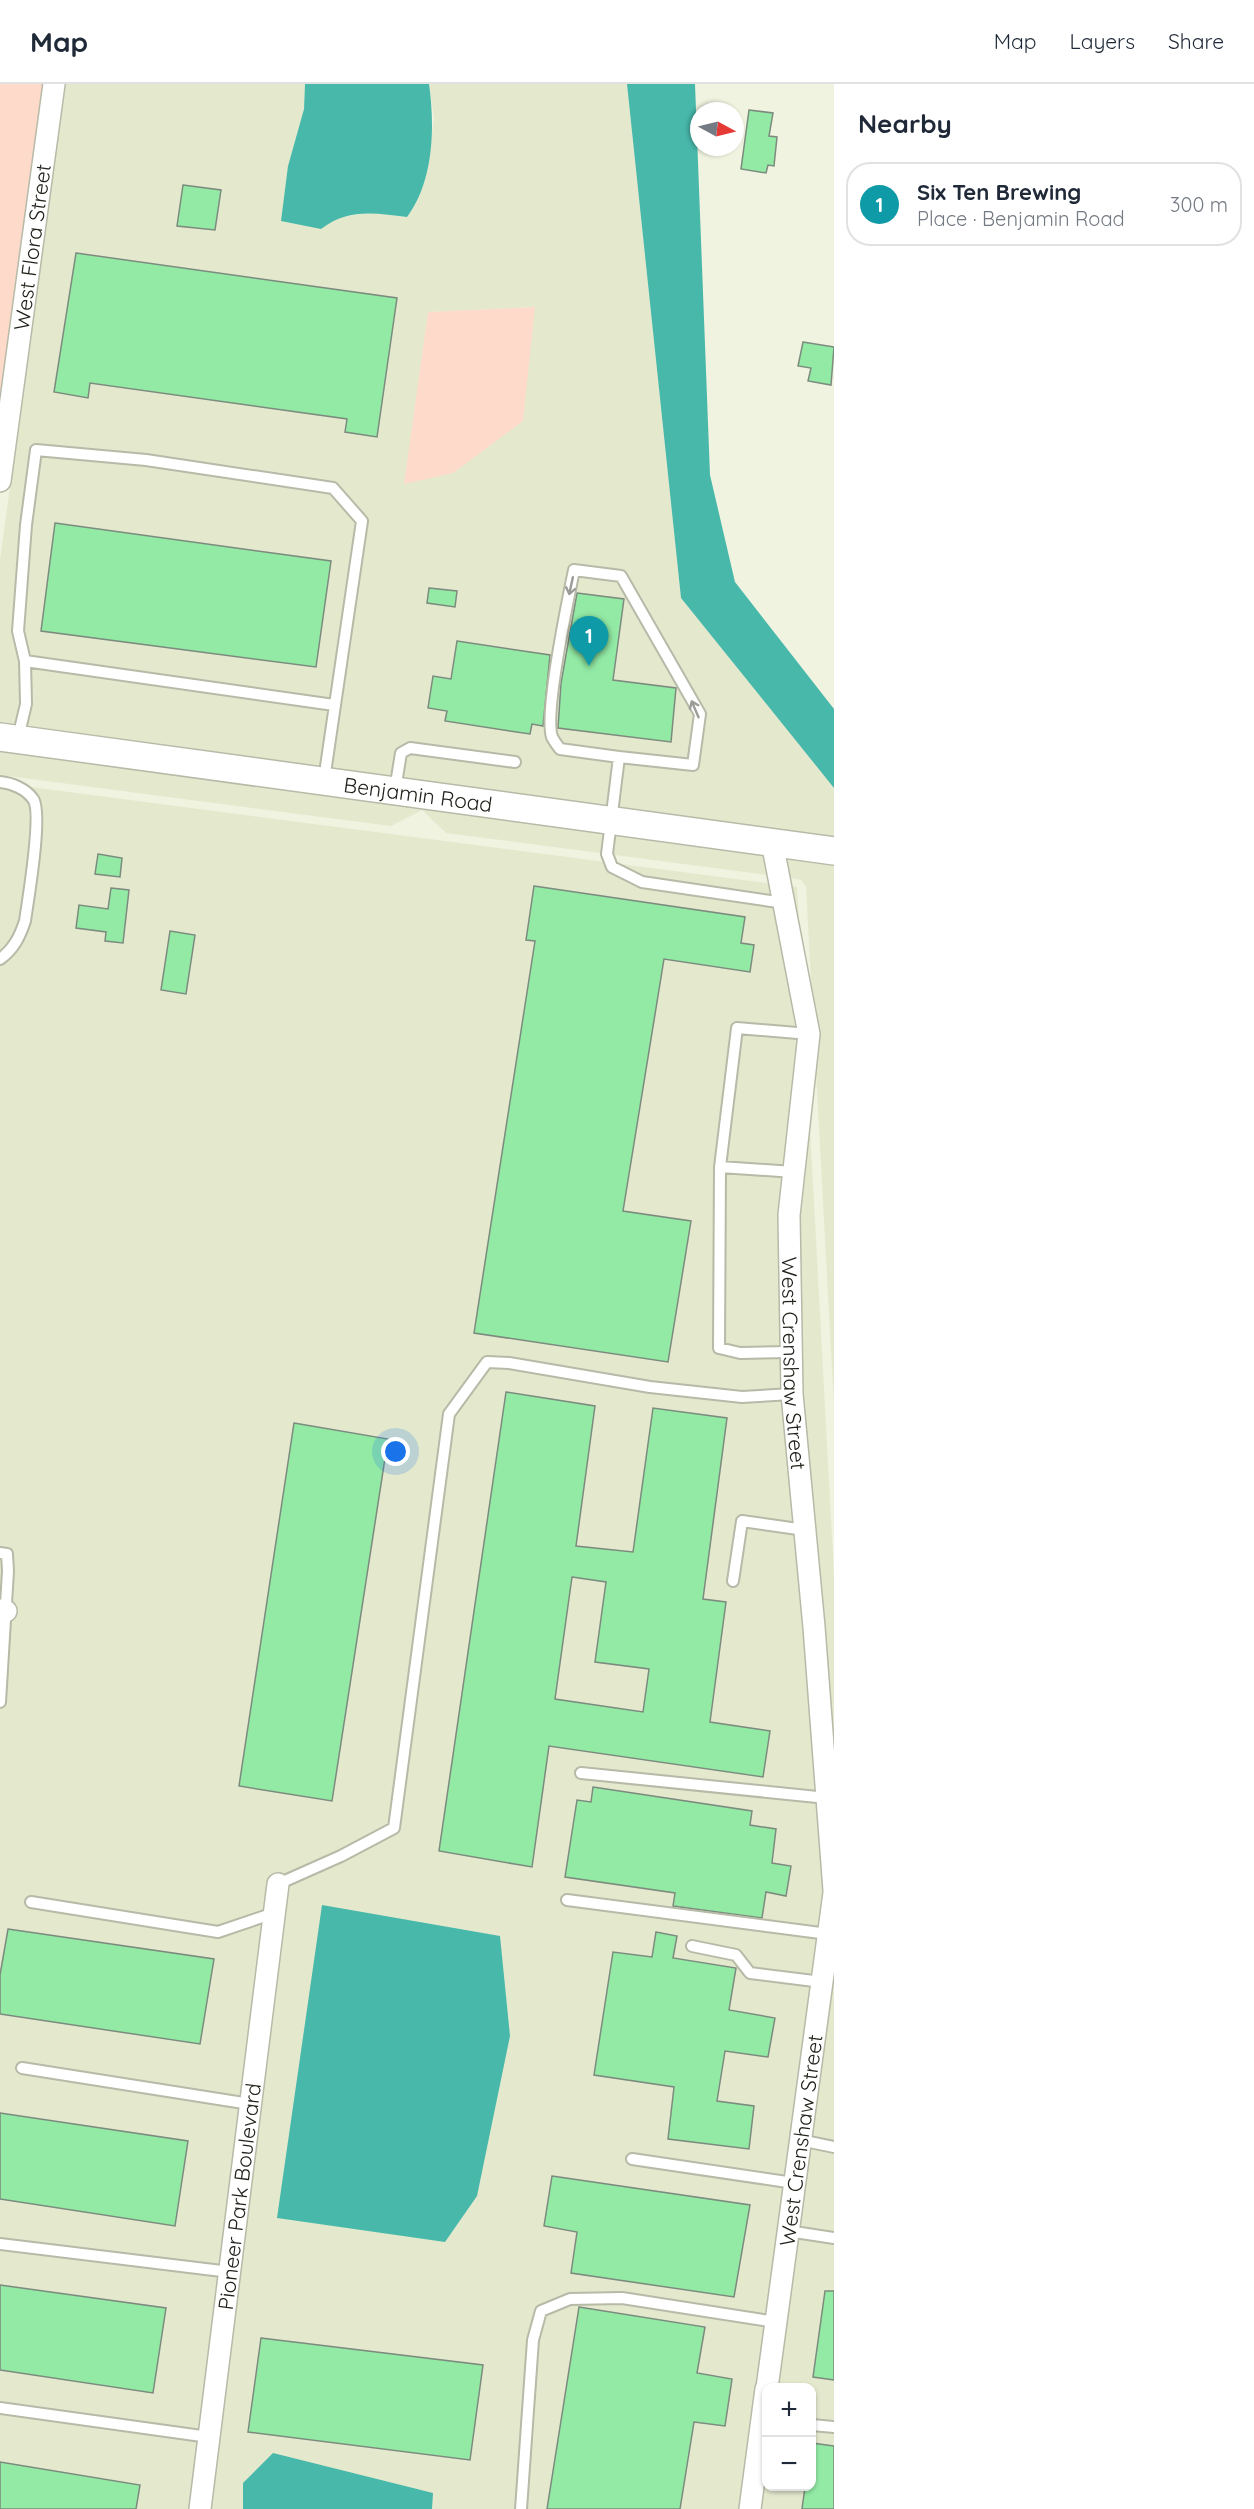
<!DOCTYPE html>
<html lang="en">
<head>
<meta charset="utf-8">
<style>
	body { margin:0; font-family:Quicksand,sans-serif; background:#f6f6f7; color:#1f2937 }
	.controls { position:absolute; right:18px; bottom:18px; display:grid; overflow:hidden; border-radius:12px; box-shadow:0 2px 4px #0004 }
	.controls button { width:54px; height:54px; display:grid; place-items:center; padding:0; border:0; border-bottom:2px solid #e0e1e3; background:#fff; color:#1f2937; font:30px sans-serif }
	.compass { position:absolute; left:690px; top:18px; width:54px; height:54px; border-radius:50%; background:#fff; box-shadow:0 2px 4px #0004; rotate:97deg }
	.you { position:absolute; left:396px; top:1368px; width:21px; height:21px; margin:-15px; border:4px solid #fff; border-radius:50%; background:#1a73e8; box-shadow:0 0 0 9px #1a73e833 }
	.badge { display:grid; place-items:center; width:39px; height:39px; border-radius:50%; background:#7c3aed; color:#fff; font-size:20px; font-weight:700 }
	.pin { position:absolute; translate:-50% -50px; filter:drop-shadow(0 2px 3px #0008) }
	.pin::after { content:''; position:absolute; top:32px; width:21px; height:18px; background:inherit; clip-path:polygon(0 0,100% 0,50% 100%) }
	.list { margin:0; padding:0; list-style:none }
	h2 { display:flex; justify-content:space-between; align-items:center; height:78px; margin:0; padding:0 24px; font-size:26px }
	h2 small { font-size:20px; font-weight:400; color:#747a83 }
	.list li { display:grid; grid-template-columns:39px 1fr auto; gap:18px; align-items:center; box-sizing:border-box; height:84px; margin:0 12px 12px; padding:0 12px; border:2px solid #e0e1e3; border-radius:24px }
	.list b { display:block; font-size:22px; white-space:nowrap }
	.list p { margin:0; font-size:20px; white-space:nowrap; color:#747a83 }
	.list em { font-size:20px; font-style:normal; color:#747a83 }
	.map { position:relative; flex:none; width:834px; height:2425px; overflow:hidden }
	header { display:flex; align-items:center; gap:36px; box-sizing:border-box; height:84px; padding:0 30px; background:#fff; border-bottom:2px solid #e0e1e3 }
	header strong { font-size:28px }
	nav { display:flex; gap:33px; margin-inline-start:auto; font-size:21px }
	main { display:flex }
	aside { flex:1; background:#fff }
	.map>svg:first-child { display:block }
</style>
</head>
<body>
<header>
<strong>Map</strong>
<nav><a>Map</a><a>Layers</a><a>Share</a></nav>
</header>
<main>
<div class="map">
<svg width="834" height="2425" viewBox="0 0 834 2425">
	<rect width="100%" height="100%" fill="#eff3df"/>
	<path fill="#e4e9ce" fill-rule="evenodd" d="M 65,0 L 305,0 L 304,25 L 288,82 L 336,134 L 369,129 L 407,133 L 428,79 L 434,34 L 429,0 L 627,0 L 681,514 L 834,704 L 834,758 L 0,643 L 0,476 ZM 535,223 L 405,400 L 428,228 Z
		M 0,662 L 763,766 L 768,791 L 446,749 L 422,726 L 391,742 L 0,691 Z
		M 0,699 L 797,803 L 834,1490 L 834,2425 L 0,2425 ZM 766,2304 L 812,2304 L 812,2402 L 766,2402 Z
		M 785,769 L 834,777 L 834,1322 L 806,803 L 801,796 L 789,794 Z"/>
	<path fill="#fedaca" d="M 0,0 L 43,0 L 0,319 Z
		M 535,223 L 523,337 L 453,389 L 404,400 L 428,228 Z"/>
	<path fill="#48b8ab" d="M 305,0 L 429,0 C 435,42 434,97 407,133 C 375,129 348,124 321,145 L 281,137 L 288,82 L 304,25 Z
		M 627,0 L 695,0 L 710,391 L 735,498 L 834,625 L 834,704 L 681,514 Z
		M 322,1821 L 500,1852 L 510,1952 L 477,2112 L 445,2158 L 277,2134 Z
		M 273,2369 L 433,2409 L 432,2425 L 243,2425 L 243,2399 Z"/>
	<path fill="#92eaa5" stroke="#7c8b7e" stroke-width="1.5" fill-rule="evenodd" d="M 749,26 L 773,29 L 769,52 L 777,53 L 774,82 L 768,81 L 766,89 L 741,85 Z
		M 183,101 L 221,106 L 215,146 L 177,142 Z
		M 76,169 L 397,214 L 377,353 L 345,348 L 347,335 L 90,299 L 88,314 L 54,308 Z
		M 803,258 L 834,263 L 831,301 L 808,297 L 811,284 L 798,282 Z
		M 55,439 L 331,477 L 316,583 L 41,547 Z
		M 429,504 L 457,507 L 455,523 L 427,519 Z
		M 577,509 L 624,515 L 613,596 L 676,604 L 671,658 L 558,644 L 561,599 Z
		M 457,557 L 550,571 L 543,642 L 532,640 L 530,650 L 445,637 L 447,627 L 428,624 L 433,592 L 451,595 Z
		M 98,770 L 122,774 L 120,793 L 95,790 Z
		M 534,802 L 745,833 L 741,859 L 754,861 L 750,888 L 664,875 L 623,1127 L 691,1137 L 668,1278 L 474,1249 L 535,857 L 526,856 Z
		M 111,804 L 129,806 L 123,859 L 105,857 L 106,848 L 76,844 L 79,821 L 108,825 Z
		M 170,847 L 195,851 L 186,910 L 161,906 Z
		M 506,1308 L 595,1322 L 576,1462 L 633,1468 L 653,1324 L 727,1334 L 703,1515 L 726,1518 L 710,1638 L 770,1647 L 763,1693 L 549,1662 L 532,1783 L 439,1767 ZM 572,1493 L 606,1498 L 595,1578 L 649,1585 L 643,1628 L 555,1615 Z
		M 294,1339 L 388,1355 L 332,1717 L 239,1702 Z
		M 593,1703 L 752,1727 L 750,1741 L 776,1745 L 772,1779 L 791,1782 L 786,1812 L 766,1808 L 762,1834 L 673,1822 L 675,1809 L 565,1793 L 577,1716 L 591,1718 Z
		M 8,1845 L 214,1875 L 200,1960 L 0,1930 L 0,1891 Z
		M 656,1848 L 677,1852 L 673,1874 L 736,1884 L 729,1926 L 775,1934 L 768,1973 L 725,1967 L 717,2017 L 754,2022 L 749,2065 L 668,2055 L 674,2003 L 594,1991 L 613,1868 L 652,1873 Z
		M 0,2029 L 188,2057 L 175,2142 L 0,2115 Z
		M 552,2092 L 750,2121 L 734,2213 L 571,2189 L 577,2148 L 544,2142 Z
		M 0,2201 L 166,2224 L 153,2309 L 0,2286 Z
		M 825,2207 L 834,2207 L 834,2296 L 813,2293 Z
		M 579,2223 L 705,2243 L 697,2289 L 732,2295 L 725,2342 L 694,2338 L 680,2425 L 547,2425 Z
		M 261,2254 L 483,2281 L 470,2376 L 248,2348 Z
		M 812,2359 L 834,2362 L 834,2425 L 802,2425 L 805,2403 L 812,2403 Z
		M 0,2378 L 140,2401 L 136,2425 L 0,2425 Z"/>
	<g fill="none" stroke-linecap="round" stroke-linejoin="round">
		<defs>
			<path id="service" d="M 25,577 L 334,621
				M 18,654 L 26,620 L 25,577 L 18,547 L 26,441 L 36,366 L 146,376 L 333,404 L 362,437 L 324,696
				M 619,673 L 560,665 C 557,661 554,657 552,653 C 544,630 568,515 574,486 L 621,492 L 700,630 L 693,681 L 619,673 L 607,770 L 612,783 L 642,798 L 784,819
				M 0,698 C 12,699 26,705 33,715 C 43,728 28,816 25,837 C 20,852 14,865 0,875
				M 395,706 L 401,669 L 410,664 L 515,678
				M 720,1083 L 737,944 L 809,950
				M 791,1268 L 740,1269 L 719,1264 L 720,1083 L 794,1088
				M 0,1469 L 7,1470 L 8,1487 L 0,1618
				M 733,1497 L 742,1437 L 805,1446
				M 581,1689 L 827,1714
				M 278,1800 L 341,1772 L 394,1744 L 449,1330 L 487,1278 L 509,1279 L 650,1303 L 742,1313 L 792,1310
				M 567,1816 L 828,1850
				M 31,1818 L 218,1848 L 274,1829
				M 692,1862 L 736,1871 L 750,1889 L 822,1898
				M 22,1984 L 250,2020
				M 800,2056 L 834,2063
				M 632,2075 L 794,2099
				M 788,2147 L 834,2154
				M 0,2160 L 230,2188
				M 0,2324 L 209,2353
				M 812,2341 L 834,2343
				M 521,2425 L 533,2256 L 541,2227 L 570,2215 L 622,2214 L 776,2238"/>
			<g id="minor">
				<path id="s1" d="M 0,397 L 54,0"/>
				<path id="s2" d="M 772,758 L 809,950 L 789,1131 L 792,1310 L 814,1543 L 834,1806"/>
				<path d="M 0,1526 L 6,1527"/>
				<path id="s3" d="M 767,2304 L 834,1809"/>
				<path id="s4" d="M 200,2425 L 278,1800"/>
				<path d="M 750,2425 L 766,2305"/>
			</g>
			<g id="tertiary">
				<path id="s5" d="M 0,653 L 834,767"/>
			</g>
		</defs>
		<use href="#service" stroke="#b6baa7" stroke-width="14"/>
		<use href="#minor" stroke="#b6baa7" stroke-width="24"/>
		<use href="#tertiary" stroke="#b6baa7" stroke-width="30"/>
		<use href="#service" stroke="#fff" stroke-width="10"/>
		<use href="#minor" stroke="#fff" stroke-width="21"/>
		<use href="#tertiary" stroke="#fff" stroke-width="27"/>
	</g>
	<defs><path id="oneway-shaft" d="M-6 0H5M1.5-3L5.5 0L1.5 3" fill="none" stroke-width="1.6" stroke-linecap="round" stroke-linejoin="round" transform="scale(1.5)"/></defs>
	<g stroke="#9b9c98">
		<use href="#oneway-shaft" transform="translate(571 502) rotate(102)"/>
		<use href="#oneway-shaft" transform="translate(695 625) rotate(-113)"/>
	</g>
	<g text-anchor="middle" dominant-baseline="central" stroke-width="4.5" stroke-linejoin="round" paint-order="stroke">
		<g font-size="21" fill="#21221b" stroke="#fff">
			<text stroke="none"><textPath href="#s1" startOffset="236">West Flora Street</textPath></text>
			<text stroke="none"><textPath href="#s5" startOffset="422">Benjamin Road</textPath></text>
			<text stroke="none"><textPath href="#s2" startOffset="526">West Crenshaw Street</textPath></text>
			<text stroke="none"><textPath href="#s3" startOffset="250">West Crenshaw Street</textPath></text>
			<text stroke="none"><textPath href="#s4" startOffset="315">Pioneer Park Boulevard</textPath></text>
		</g>
	</g>
</svg>
<div class="controls">
<button>+</button>
<button>−</button>
</div>
<svg class="compass" viewBox="-18 -18 36 36"><path d="M0-13l5 13h-10z" fill="#e53935"/><path d="M0 13l5-13h-10z" fill="#747a83"/></svg>
<div class="you"></div>
<div class="pin badge" style="left:589px;top:582px;background:#0f9aa8">1</div>
</div>
<aside>
<h2>Nearby<small></small></h2>
<ul class="list">
<li><span class="badge" style="background:#0f9aa8">1</span><div><b>Six Ten Brewing</b><p>Place · Benjamin Road</p></div><em>300 m</em></li>
</ul>
</aside>
</main>
</body>
</html>
